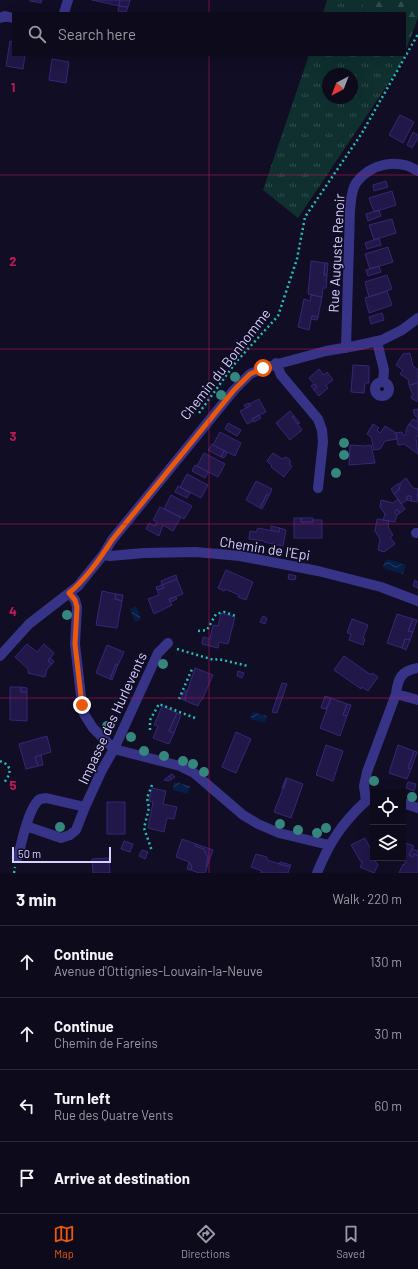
<!DOCTYPE html>
<html lang="en">
<head>
<meta charset="utf-8">
<style>
	body { margin:0; font-family:Barlow,sans-serif; background:#161325; color:#f1f3f6 }
	.controls { position:absolute; right:12px; bottom:12px; display:grid; overflow:hidden; border-radius:0px; box-shadow:0 4px 16px #0002 }
	.controls button { width:36px; height:36px; display:grid; place-items:center; padding:0; border:0; border-bottom:1px solid #2d2b3b; background:#0d0a1c; color:#f1f3f6; font:20px sans-serif }
	.compass { position:absolute; left:322px; top:68px; width:36px; height:36px; border-radius:50%; background:#0d0a1c; box-shadow:0 4px 16px #0002; rotate:222deg }
	.scale { position:absolute; left:12px; bottom:10px; width:99px; box-sizing:border-box; padding-left:4px; border:2px solid #d6d1ff; border-top:0; font-size:11px; line-height:14px; white-space:nowrap; color:#d6d1ff; -webkit-text-stroke:3px #110d25; paint-order:stroke }
	.stop { position:absolute; width:12px; height:12px; margin:-9px; border:3px solid #ea580c; border-radius:50%; background:#fff }
	.stop.end { background:#ea580c; border-color:#fff; box-shadow:0 1px 4px #0008 }
	.list { margin:0; padding:0; list-style:none }
	h2 { display:flex; justify-content:space-between; align-items:center; height:52px; margin:0; padding:0 16px; font-size:17px }
	h2 small { font-size:13px; font-weight:400; color:#9a9aa3 }
	.list li { display:grid; grid-template-columns:26px 1fr auto; gap:12px; align-items:center; box-sizing:border-box; height:72px; padding:0 16px; border-top:1px solid #2d2b3b }
	.list b { display:block; font-size:15px; white-space:nowrap }
	.list p { margin:0; font-size:13px; white-space:nowrap; color:#9a9aa3 }
	.list em { font-size:13px; font-style:normal; color:#9a9aa3 }
	.icon { flex:none; width:22px; height:22px; fill:none; stroke:currentColor; stroke-width:2; stroke-linecap:round; stroke-linejoin:round }
	.map { position:relative; flex:none; width:418px; height:873px; overflow:hidden }
	.search { position:absolute; background:#0d0a1c; box-shadow:0 4px 16px #0002; left:12px; right:12px; top:12px; height:44px; display:flex; align-items:center; gap:10px; box-sizing:border-box; padding:0 14px; border-radius:0px; color:#9a9aa3; font-size:15px }
	.sheet { height:340px; background:#0d0a1c }
	nav { display:flex; justify-content:space-around; align-items:center; box-sizing:border-box; height:56px; border-top:1px solid #2d2b3b; background:#0d0a1c; font-size:11px; color:#9a9aa3 }
	nav a { display:grid; justify-items:center; gap:2px }
	nav .on { color:#ea580c }
	.map>svg:first-child { display:block }
</style>
</head>
<body>
<div class="map">
<svg width="418" height="873" viewBox="0 0 418 873">
	<defs>
		<pattern id="grass-tufts" width="24" height="20" patternUnits="userSpaceOnUse"><rect width="24" height="20" fill="#0f302f"/><path d="M3 7l-1-3M5 7V3M7 7l1-3M15 17l-1-3M17 17v-4M19 17l1-3" fill="none" stroke="#314d4e"/></pattern>
		<pattern id="forest-firs" width="22" height="20" patternUnits="userSpaceOnUse"><rect width="22" height="20" fill="#0f302f"/><path d="M5 1l3.5 6h-7zM16 11l3.5 6h-7z" fill="#314d4e"/></pattern>
		<pattern id="water-waves" width="16" height="10" patternUnits="userSpaceOnUse"><rect width="16" height="10" fill="#061d45"/><path d="M0 5q4-4 8 0t8 0" fill="none" stroke="#2a3d61"/></pattern>
	</defs>
	<rect width="100%" height="100%" fill="#110d25"/>
	<path fill="url(#grass-tufts)" fill-rule="evenodd" d="M 327,0 L 360,0 L 367,13 L 323,13 Z
		M 309,55 L 391,55 L 398,69 L 298,218 L 263,190 ZM 328,74 L 352,74 L 352,98 L 328,98 Z"/>
	<path fill="url(#forest-firs)" d="M 360,0 L 418,0 L 418,18 L 405,52 L 405,13 L 367,13 Z
		M 390,55 L 404,55 L 398,69 Z"/>
	<path fill="url(#water-waves)" d="M 388,559 L 406,565 L 403,574 L 385,569 L 385,568 L 383,567 L 385,560 L 387,561 Z
		M 136,606 L 141,619 L 135,622 L 130,609 Z
		M 253,712 L 267,716 L 265,723 L 250,719 Z
		M 174,782 L 190,786 L 188,794 L 173,790 Z"/>
	<path fill="#211748" stroke="#372776" d="M 30,0 L 42,0 L 41,3 L 30,1 Z
		M 92,0 L 120,0 L 119,6 Z
		M 120,0 L 130,0 L 128,7 L 119,6 Z
		M 119,6 L 128,7 L 126,12 L 118,11 Z
		M 10,41 L 13,42 L 13,55 L 25,55 L 23,69 L 6,66 Z
		M 52,59 L 69,62 L 66,83 L 49,80 Z
		M 400,115 L 414,122 L 403,143 L 389,135 Z
		M 413,132 L 418,135 L 418,138 L 412,148 L 407,145 Z
		M 386,181 L 388,187 L 374,191 L 373,185 Z
		M 392,191 L 396,205 L 374,212 L 369,198 Z
		M 379,210 L 381,216 L 368,221 L 366,214 Z
		M 392,219 L 396,233 L 374,240 L 369,225 Z
		M 379,238 L 381,245 L 367,249 L 365,243 Z
		M 388,247 L 393,262 L 370,269 L 365,254 Z
		M 311,261 L 325,263 L 324,275 L 327,275 L 326,288 L 323,288 L 322,297 L 308,294 Z
		M 325,263 L 328,263 L 327,275 L 324,275 Z
		M 379,266 L 381,272 L 368,276 L 366,270 Z
		M 387,275 L 392,289 L 369,297 L 365,282 Z
		M 387,291 L 392,305 L 369,313 L 365,298 Z
		M 311,295 L 322,297 L 318,317 L 312,316 L 309,330 L 298,327 L 304,299 L 310,301 Z
		M 382,313 L 384,320 L 371,324 L 369,317 Z
		M 312,316 L 318,317 L 317,320 L 311,319 Z
		M 410,353 L 413,366 L 418,370 L 418,383 L 409,385 L 408,379 L 400,374 L 403,370 L 396,365 L 403,354 Z
		M 353,365 L 369,366 L 369,383 L 365,383 L 364,393 L 351,392 Z
		M 319,369 L 324,375 L 327,372 L 333,380 L 326,385 L 328,388 L 319,396 L 314,390 L 317,387 L 309,378 Z
		M 418,383 L 418,402 L 411,398 L 413,394 L 411,391 L 409,385 Z
		M 314,384 L 317,387 L 314,390 L 311,386 Z
		M 259,399 L 266,412 L 252,419 L 253,421 L 247,424 L 240,411 L 250,406 L 249,404 Z
		M 249,403 L 250,406 L 246,408 L 244,405 Z
		M 418,409 L 418,430 L 409,424 L 413,419 L 416,421 L 418,418 L 415,416 L 413,410 Z
		M 290,411 L 294,416 L 292,417 L 302,430 L 290,440 L 276,423 Z
		M 259,415 L 261,418 L 254,422 L 252,419 Z
		M 294,416 L 300,423 L 298,424 L 292,417 Z
		M 228,423 L 241,430 L 237,436 L 225,429 Z
		M 373,424 L 379,428 L 377,430 L 380,433 L 385,426 L 396,433 L 397,439 L 385,441 L 380,449 L 374,450 L 371,437 L 367,434 Z
		M 409,424 L 418,430 L 418,435 L 416,438 L 418,454 L 404,444 L 398,445 L 396,433 L 402,432 L 403,435 L 406,435 L 406,430 Z
		M 220,432 L 241,443 L 235,456 L 213,445 Z
		M 212,444 L 224,451 L 221,457 L 208,450 Z
		M 350,445 L 365,446 L 371,445 L 375,463 L 349,465 Z
		M 224,451 L 227,453 L 224,458 L 221,457 Z
		M 204,453 L 225,464 L 218,477 L 197,466 Z
		M 273,453 L 282,459 L 286,457 L 290,460 L 290,465 L 292,466 L 284,477 L 271,467 L 272,466 L 267,461 Z
		M 195,465 L 208,472 L 205,478 L 192,471 Z
		M 187,474 L 208,485 L 201,498 L 180,487 Z
		M 406,478 L 413,488 L 418,489 L 417,502 L 411,501 L 411,496 L 407,496 L 407,500 L 401,504 L 394,494 L 399,490 L 401,482 Z
		M 256,481 L 272,489 L 269,496 L 267,494 L 260,508 L 246,500 Z
		M 399,483 L 399,490 L 394,494 L 391,489 Z
		M 178,486 L 190,493 L 187,498 L 175,492 Z
		M 267,494 L 269,496 L 262,509 L 260,508 Z
		M 171,495 L 192,506 L 184,519 L 164,509 Z
		M 407,496 L 411,496 L 411,501 L 407,500 Z
		M 398,499 L 405,509 L 400,513 L 397,509 L 394,512 L 397,515 L 395,522 L 383,520 L 385,514 L 380,507 L 381,500 L 393,503 Z
		M 160,507 L 181,517 L 173,531 L 163,525 L 159,536 L 146,529 L 149,523 L 155,526 L 157,522 L 153,520 Z
		M 397,509 L 400,513 L 397,515 L 394,512 Z
		M 294,518 L 301,518 L 301,522 L 313,522 L 313,520 L 322,520 L 322,538 L 294,538 Z
		M 301,518 L 313,518 L 313,522 L 301,522 Z
		M 377,519 L 389,521 L 388,527 L 393,535 L 390,537 L 395,544 L 384,552 L 378,550 L 380,539 L 375,531 Z
		M 271,526 L 280,528 L 279,532 L 271,530 Z
		M 258,528 L 279,532 L 280,528 L 286,530 L 283,546 L 264,542 L 264,541 L 249,539 L 250,531 L 256,532 Z
		M 226,570 L 253,582 L 246,600 L 238,597 L 239,595 L 225,589 L 224,591 L 218,588 Z
		M 289,574 L 296,576 L 295,580 L 288,579 Z
		M 176,575 L 177,579 L 162,585 L 161,581 Z
		M 177,579 L 183,594 L 169,599 L 172,605 L 154,614 L 148,599 L 159,595 L 157,590 L 164,588 L 162,585 Z
		M 415,580 L 418,582 L 418,588 L 413,586 Z
		M 162,585 L 164,588 L 157,590 L 156,587 Z
		M 102,591 L 116,594 L 115,599 L 122,601 L 117,628 L 96,625 Z
		M 116,594 L 123,595 L 122,601 L 115,599 Z
		M 176,597 L 177,599 L 170,602 L 169,599 Z
		M 221,613 L 235,617 L 228,644 L 219,642 L 218,648 L 202,644 L 203,637 L 210,639 L 213,625 L 218,626 Z
		M 397,614 L 413,619 L 408,631 L 413,632 L 410,640 L 405,639 L 402,648 L 387,643 Z
		M 263,616 L 267,618 L 265,624 L 260,622 Z
		M 352,619 L 368,625 L 363,638 L 365,639 L 363,645 L 349,640 L 351,634 L 347,633 Z
		M 413,619 L 417,620 L 413,632 L 408,631 Z
		M 405,639 L 410,640 L 406,650 L 402,648 Z
		M 27,644 L 37,652 L 44,644 L 54,653 L 48,661 L 52,664 L 47,669 L 45,677 L 28,673 L 28,669 L 15,657 Z
		M 107,645 L 124,652 L 118,665 L 116,664 L 110,679 L 96,673 Z
		M 344,656 L 371,675 L 372,673 L 378,677 L 368,691 L 362,687 L 361,689 L 334,670 Z
		M 50,658 L 54,661 L 52,664 L 48,661 Z
		M 116,664 L 118,665 L 112,680 L 110,679 Z
		M 195,668 L 213,675 L 202,700 L 201,700 L 198,706 L 186,701 L 185,698 Z
		M 238,671 L 244,673 L 242,678 L 237,676 Z
		M 282,683 L 287,684 L 277,713 L 272,712 Z
		M 10,687 L 21,687 L 21,692 L 27,692 L 27,721 L 10,720 Z
		M 21,687 L 27,688 L 27,692 L 21,692 Z
		M 185,690 L 187,691 L 185,698 L 186,701 L 181,699 Z
		M 325,696 L 331,698 L 326,709 L 321,708 Z
		M 331,698 L 347,704 L 343,715 L 347,716 L 340,736 L 320,728 Z
		M 347,704 L 351,705 L 347,716 L 343,715 Z
		M 162,706 L 177,713 L 169,731 L 174,733 L 169,744 L 153,738 L 158,726 L 154,725 Z
		M 177,713 L 181,715 L 174,733 L 169,731 Z
		M 236,732 L 251,739 L 236,773 L 222,767 Z
		M 47,736 L 51,752 L 35,757 L 38,766 L 26,769 L 19,744 Z
		M 326,745 L 343,751 L 333,781 L 316,775 Z
		M 398,745 L 414,751 L 408,768 L 411,769 L 407,779 L 389,773 Z
		M 414,751 L 417,752 L 411,769 L 408,768 Z
		M 41,755 L 43,765 L 38,766 L 35,757 Z
		M 172,774 L 175,777 L 172,779 L 169,776 Z
		M 169,776 L 172,779 L 169,781 L 164,780 Z
		M 286,778 L 287,778 L 284,788 L 282,788 Z
		M 287,778 L 303,784 L 291,818 L 274,812 Z
		M 408,782 L 416,784 L 414,791 L 406,788 Z
		M 152,788 L 166,791 L 163,804 L 177,807 L 174,819 L 167,818 L 164,832 L 148,828 L 153,802 L 149,801 Z
		M 107,802 L 125,802 L 125,834 L 107,834 Z
		M 365,838 L 373,854 L 373,858 L 378,865 L 374,873 L 360,867 L 363,861 L 361,862 L 351,845 Z
		M 182,839 L 196,844 L 195,846 L 204,849 L 208,858 L 206,867 L 207,867 L 205,873 L 199,873 L 191,870 L 192,867 L 189,862 L 176,857 Z
		M 124,841 L 133,844 L 130,852 L 121,849 Z
		M 406,843 L 414,846 L 409,855 L 413,857 L 414,854 L 418,856 L 418,873 L 399,873 L 403,864 L 404,865 L 406,861 L 401,858 L 403,858 L 403,850 Z
		M 196,844 L 213,850 L 207,867 L 206,867 L 208,858 L 204,849 L 195,846 Z
		M 412,849 L 418,851 L 418,856 L 414,854 L 413,857 L 409,855 Z
		M 142,850 L 148,852 L 145,859 L 139,856 Z
		M 256,854 L 267,857 L 267,860 L 290,867 L 288,873 L 261,873 L 262,871 L 251,867 Z
		M 109,858 L 110,873 L 93,873 L 92,859 Z
		M 189,862 L 192,867 L 191,870 L 187,869 Z
		M 280,862 L 291,865 L 290,867 L 279,864 Z"/>
	<g fill="none" stroke-linecap="round" stroke-linejoin="round">
		<path stroke="#25bfb7" stroke-width="2.5" stroke-dasharray="2 3" stroke-linecap="butt" d="M 199,413 L 236,362 L 278,316 L 297,259 L 305,217 L 362,133 L 418,34
			M 198,631 L 207,630 L 216,614 L 224,612 L 236,616
			M 177,649 L 214,660 L 218,659 L 248,666
			M 179,699 L 192,669
			M 150,730 L 150,720 L 159,704 L 195,718
			M 0,761 L 6,764 L 10,769 L 9,775 L 4,783
			M 152,785 L 147,798 L 149,808 L 144,828 L 152,851
			M 14,873 L 15,867"/>
		<path stroke="#373488" stroke-width="10" d="M 64,13 L 68,0
			M 0,18 L 5,16 L 13,18
			M 377,342 L 384,370 L 383,382
			M 346,348 L 350,210 C 351,201 351,191 356,183 C 371,163 398,158 418,171
			M 276,363 L 281,375 L 318,419 L 322,430 L 323,442 L 318,488
			M375 389a7 7 0 1 1 14 0a7 7 0 1 1-14 0Z
			M 416,533 L 418,533
			M 103,555 L 110,556 L 144,553 L 196,552 L 240,556 L 318,571 L 381,587 L 418,601
			M 69,593 L 75,600 L 77,607 L 75,644 L 82,705 L 84,714 L 93,728 L 114,749 L 180,766 L 194,773 L 243,815 L 258,824 L 279,833 L 329,845
			M 0,656 L 29,624 L 78,586 L 103,555 L 112,540 L 234,390 L 250,374 L 263,368 L 326,351 L 355,346 L 382,340 L 402,330 L 418,318
			M 396,694 L 418,700
			M 403,803 L 418,808
			M 26,826 L 61,838 L 70,835 L 76,830 L 85,807 L 102,770 L 114,749 L 158,653 L 168,643
			M 18,857 C 21,844 29,806 40,799 C 41,799 45,798 46,798 L 85,807
			M 317,873 C 329,843 342,823 366,801 L 364,786 L 367,772 L 396,694 C 398,678 401,671 418,668"/>
	</g>
	<g fill="#35867c">
		<circle cx="235" cy="377" r="5"/>
		<circle cx="221" cy="395" r="5"/>
		<circle cx="344" cy="443" r="5"/>
		<circle cx="344" cy="455" r="5"/>
		<circle cx="336" cy="473" r="5"/>
		<circle cx="67" cy="615" r="5"/>
		<circle cx="163" cy="664" r="5"/>
		<circle cx="107" cy="726" r="5"/>
		<circle cx="131" cy="737" r="5"/>
		<circle cx="144" cy="751" r="5"/>
		<circle cx="164" cy="756" r="5"/>
		<circle cx="183" cy="761" r="5"/>
		<circle cx="193" cy="764" r="5"/>
		<circle cx="204" cy="772" r="5"/>
		<circle cx="374" cy="781" r="5"/>
		<circle cx="412" cy="797" r="5"/>
		<circle cx="280" cy="824" r="5"/>
		<circle cx="60" cy="827" r="5"/>
		<circle cx="326" cy="828" r="5"/>
		<circle cx="298" cy="830" r="5"/>
		<circle cx="317" cy="833" r="5"/>
	</g>
	<g fill="none" stroke-linecap="round" stroke-linejoin="round">
		<path stroke="#ea580c" stroke-width="5" d="M 82,705 L 75,644 L 77,607 L 75,600 L 69,593 C 86,579 100,559 112,540 L 234,390 L 250,374 L 263,368"/>
	</g>
	<path fill="none" stroke="#c2185b" stroke-width="1" stroke-opacity="0.55" d="M 209,0 L 209,13M 209,55 L 209,873M 0,175 L 418,175M 0,349 L 418,349M 0,524 L 418,524M 0,698 L 418,698"/>
	<g text-anchor="middle" dominant-baseline="central" stroke-width="3" stroke-linejoin="round" paint-order="stroke">
		<g font-size="14" fill="#d6d1ff" stroke="#110d25">
			<text transform="translate(336 253) rotate(-87)">Rue Auguste Renoir</text>
			<text transform="translate(225 364) rotate(-52)">Chemin du Bonhomme</text>
			<text transform="translate(265 548) rotate(9)">Chemin de l'Epi</text>
			<text transform="translate(112 718) rotate(-65)">Impasse des Hurlevents</text>
		</g>
	</g>
	<g font-size="13" text-anchor="middle" font-weight="bold" fill="#c2185b" stroke="#110d25" stroke-width="3" stroke-linejoin="round" paint-order="stroke">
		<text x="13" y="92">1</text>
		<text x="13" y="266">2</text>
		<text x="13" y="441">3</text>
		<text x="13" y="616">4</text>
		<text x="13" y="790">5</text>
	</g>
</svg>
<div class="controls">
<button><svg class="icon" aria-label="locate" viewBox="0 0 24 24"><circle cx="12" cy="12" r="6"/><path d="M12 2v4M12 18v4M2 12h4M18 12h4"/></svg></button>
<button><svg class="icon" aria-label="layers" viewBox="0 0 24 24"><path d="M12 4l9 5-9 5-9-5zM3 14l9 5 9-5"/></svg></button>
</div>
<svg class="compass" viewBox="-18 -18 36 36"><path d="M0-13l5 13h-10z" fill="#e53935"/><path d="M0 13l5-13h-10z" fill="#9a9aa3"/></svg>
<div class="scale">50 m</div>
<div class="stop" style="left:263px;top:368px"></div>
<div class="stop end" style="left:82px;top:705px"></div>
<div class="search"><svg class="icon" aria-label="search" viewBox="0 0 24 24"><circle cx="10" cy="10" r="6"/><path d="M15 15l6 6"/></svg>Search here</div>
</div>
<section class="sheet">
<h2>3 min<small>Walk · 220 m</small></h2>
<ul class="list">
<li><svg class="icon" aria-label="ahead" viewBox="0 0 24 24"><path d="M12 20V5M6 11l6-6 6 6"/></svg><div><b>Continue</b><p>Avenue d'Ottignies-Louvain-la-Neuve</p></div><em>130 m</em></li>
<li><svg class="icon" aria-label="ahead" viewBox="0 0 24 24"><path d="M12 20V5M6 11l6-6 6 6"/></svg><div><b>Continue</b><p>Chemin de Fareins</p></div><em>30 m</em></li>
<li><svg class="icon" aria-label="left" viewBox="0 0 24 24"><path d="M17 20v-9H6M10 6l-5 5 5 5"/></svg><div><b>Turn left</b><p>Rue des Quatre Vents</p></div><em>60 m</em></li>
<li><svg class="icon" aria-label="arrive" viewBox="0 0 24 24"><path d="M6 21V4h12l-3 4 3 4H6"/></svg><div><b>Arrive at destination</b></div></li>
</ul>
</section>
<nav>
<a class="on"><svg class="icon" aria-label="map" viewBox="0 0 24 24"><path d="M3 6l6-2 6 2 6-2v14l-6 2-6-2-6 2zM9 4v14M15 6v14"/></svg>Map</a>
<a><svg class="icon" aria-label="directions" viewBox="0 0 24 24"><path d="M12 3l9 9-9 9-9-9zM9 14v-3h6M13 9l2 2-2 2"/></svg>Directions</a>
<a><svg class="icon" aria-label="saved" viewBox="0 0 24 24"><path d="M7 4h10v16l-5-4-5 4z"/></svg>Saved</a>
</nav>
</body>
</html>
